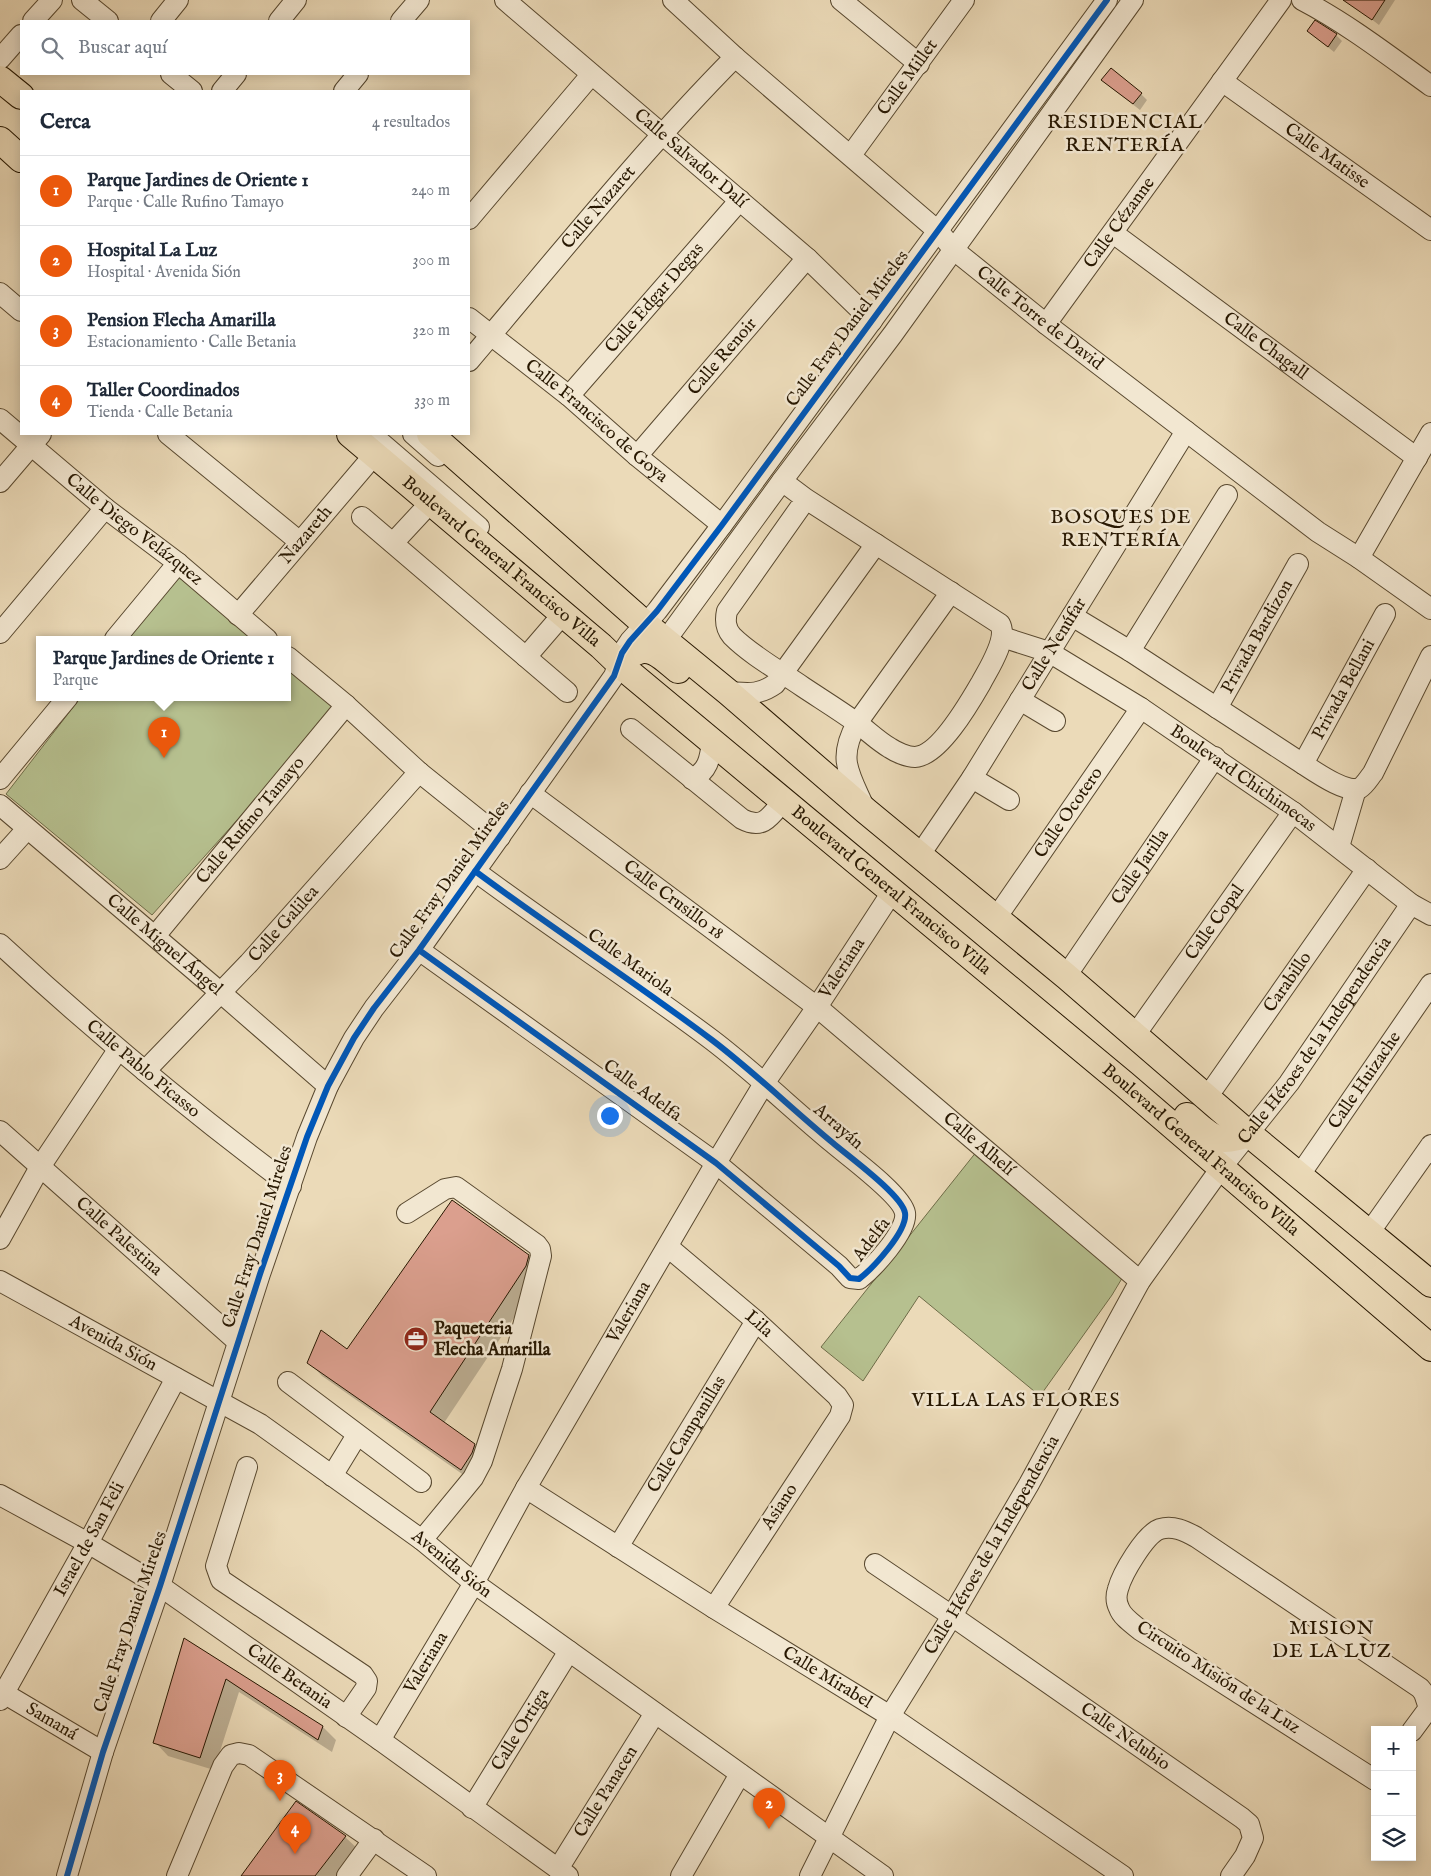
<!DOCTYPE html>
<html lang="es">
<head>
<meta charset="utf-8">
<style>
	body { margin:0; font-family:"IM FELL English",serif; background:#f6f6f7; color:#1f2937 }
	.controls { position:absolute; right:15px; bottom:15px; display:grid; overflow:hidden; border-radius:0px; box-shadow:0 2px 12px #0003 }
	.controls button { width:45px; height:45px; display:grid; place-items:center; padding:0; border:0; border-bottom:1px solid #e0e1e3; background:#fff; color:#1f2937; font:25px sans-serif }
	.you { position:absolute; left:609px; top:1115px; width:18px; height:18px; margin:-12px; border:4px solid #fff; border-radius:50%; background:#1a73e8; box-shadow:0 0 0 8px #1a73e833 }
	.badge { display:grid; place-items:center; width:32px; height:32px; border-radius:50%; background:#ea580c; color:#fff; font-size:16px; font-weight:700 }
	.pin { position:absolute; translate:-50% -41px; filter:drop-shadow(0 1px 2px #0008) }
	.pin::after { content:''; position:absolute; top:26px; width:18px; height:15px; background:inherit; clip-path:polygon(0 0,100% 0,50% 100%) }
	.popup { position:absolute; left:36px; top:636px; width:255px; height:65px; box-sizing:border-box; display:grid; place-content:center; border-radius:0px; background:#fff; filter:drop-shadow(0 1px 4px #0005); font-size:16px; white-space:nowrap; color:#747a83 }
	.popup b { font-size:19px; color:#1f2937 }
	.popup::after { content:''; position:absolute; left:50%; top:100%; margin-left:-10px; border:10px solid transparent; border-top-color:#fff }
	.list { margin:0; padding:0; list-style:none }
	h2 { display:flex; justify-content:space-between; align-items:center; height:65px; margin:0; padding:0 20px; font-size:21px }
	h2 small { font-size:16px; font-weight:400; color:#747a83 }
	.list li { display:grid; grid-template-columns:32px 1fr auto; gap:15px; align-items:center; box-sizing:border-box; height:70px; padding:0 20px; border-top:1px solid #e0e1e3 }
	.list b { display:block; font-size:19px; white-space:nowrap }
	.list p { margin:0; font-size:16px; white-space:nowrap; color:#747a83 }
	.list em { font-size:16px; font-style:normal; color:#747a83 }
	.icon { flex:none; width:28px; height:28px; fill:none; stroke:currentColor; stroke-width:2; stroke-linecap:round; stroke-linejoin:round }
	.map { position:relative; flex:none; width:1431px; height:1876px; overflow:hidden }
	.search { position:absolute; background:#fff; box-shadow:0 2px 12px #0003; left:20px; top:20px; width:450px; height:55px; display:flex; align-items:center; gap:12px; box-sizing:border-box; padding:0 18px; border-radius:0px; color:#747a83; font-size:19px }
	.panel { position:absolute; background:#fff; box-shadow:0 2px 12px #0003; left:20px; top:90px; width:450px; height:345px; border-radius:0px }
	.map>svg:first-child { display:block }
</style>
</head>
<body>
<div class="map">
<svg width="1431" height="1876" viewBox="0 0 1431 1876">
	<rect width="100%" height="100%" fill="#ebdab8"/>
	<filter id="stains"><feTurbulence type="fractalNoise" baseFrequency=".004" numOctaves="4"/><feColorMatrix values="0 0 0 0 .2 0 0 0 0 .09 0 0 0 0 .02 0 0 0 .5 -.17"/></filter>
	<radialGradient id="worn" r=".72"><stop offset=".6" stop-color="#630" stop-opacity="0"/><stop offset="1" stop-color="#630" stop-opacity=".3"/></radialGradient>
	<path fill="#b6c08f" stroke="#6e6c48" d="M 176,575 L 256,639 L 126,639 Z
		M 288,664 L 338,704 L 326,721 L 152,915 L 6,794 L 81,697 L 288,697 Z
		M 977,1151 L 1124,1275 L 1112,1295 L 1040,1396 L 919,1296 L 863,1381 L 821,1347 Z"/>
	<path fill="#0003" d="M 1356,0 L 1395,0 L 1379,25 L 1353,5 Z
		M 1308,31 L 1336,35 L 1342,41 L 1334,52 Z
		M 1109,86 L 1141,94 L 1147,100 L 1140,110 Z
		M 528,1255 L 542,1268 L 539,1280 L 444,1423 L 474,1445 L 488,1458 L 475,1483 L 322,1376 L 309,1362 L 347,1350 Z
		M 185,1640 L 323,1727 L 336,1740 L 332,1752 L 239,1692 L 214,1770 L 168,1756 L 155,1742 Z
		M 296,1803 L 345,1837 L 359,1850 L 339,1876 L 242,1876 Z"/>
	<path fill="#db9f8e" stroke="#271701" d="M 1343,0 L 1385,0 L 1372,20 Z
		M 1315,20 L 1337,34 L 1328,47 L 1307,31 Z
		M 1111,68 L 1142,93 L 1133,104 L 1101,80 Z
		M 452,1200 L 529,1255 L 526,1266 L 430,1412 L 475,1444 L 472,1453 L 461,1470 L 307,1363 L 321,1330 L 347,1349 Z
		M 184,1638 L 323,1726 L 318,1740 L 226,1679 L 200,1758 L 153,1743 Z
		M 296,1801 L 346,1836 L 315,1876 L 241,1876 Z"/>
	<g fill="none" stroke-linecap="round" stroke-linejoin="round">
		<defs>
			<g id="minor">
				<path d="M 82,0 L 108,21"/>
				<path id="s1" d="M 505,0 L 807,258 L 872,321"/>
				<path id="s2" d="M 673,0 L 735,57 L 939,232 L 954,250 L 1046,324 L 1318,532 L 1359,558 L 1431,609"/>
				<path d="M 841,0 L 919,64"/>
				<path d="M 1302,0 C 1348,24 1389,56 1431,86"/>
				<path d="M 33,21 L 52,0"/>
				<path d="M 161,21 L 178,0"/>
				<path d="M 279,21 L 296,0"/>
				<path d="M 401,21 L 419,0"/>
				<path d="M 0,59 L 21,35"/>
				<path d="M 171,74 L 192,91"/>
				<path id="s3" d="M 1222,81 L 1431,230"/>
				<path d="M 222,91 L 236,74"/>
				<path d="M 344,91 L 358,74"/>
				<path id="s4" d="M 851,155 L 964,0"/>
				<path d="M 469,219 L 591,75"/>
				<path id="s5" d="M 1113,233 L 1417,458"/>
				<path d="M 0,293 L 21,311"/>
				<path id="s6" d="M 469,318 L 569,396 L 637,456 L 722,525"/>
				<path id="s7" d="M 1046,324 L 1281,0"/>
				<path id="s8" d="M 469,361 C 556,259 640,153 735,57"/>
				<path id="s9" d="M 569,396 L 740,200"/>
				<path id="s10" d="M 0,419 L 105,508 L 178,563 L 267,639"/>
				<path d="M 168,434 L 300,542"/>
				<path d="M 371,434 L 479,527"/>
				<path d="M 413,434 L 438,456"/>
				<path id="s11" d="M 637,456 L 807,258"/>
				<path d="M 782,481 L 806,499 L 1000,624 C 1008,639 989,668 981,683 C 970,702 939,756 915,757 C 907,757 896,752 890,748 C 878,741 868,731 857,723 C 839,710 821,699 803,687 C 780,671 752,656 732,636 C 725,628 725,620 727,611 L 806,499"/>
				<path d="M 0,482 L 41,434"/>
				<path d="M 362,517 L 567,692"/>
				<path d="M 393,543 L 431,502"/>
				<path d="M 1359,558 L 1431,433"/>
				<path id="s12" d="M 238,615 L 375,454"/>
				<path d="M 1072,616 L 1130,651 L 1303,764 C 1314,771 1348,795 1360,788 C 1365,785 1369,778 1373,773 L 1431,656"/>
				<path d="M 0,633 L 105,508"/>
				<path id="s13" d="M 1002,637 L 1049,652 L 1141,708 L 1293,812 L 1411,904 L 1431,915"/>
				<path d="M 115,639 L 178,563"/>
				<path d="M 656,650 L 666,640 L 782,481 L 893,334 L 1133,0"/>
				<path d="M 1130,651 L 1227,495"/>
				<path d="M 288,657 L 346,705 L 419,772 L 500,837"/>
				<path d="M 526,657 L 563,614"/>
				<path d="M 728,692 C 747,693 758,696 775,684 L 876,544"/>
				<path d="M 1020,700 L 1055,721"/>
				<path id="s14" d="M 1217,708 L 1298,564"/>
				<path d="M 631,729 L 742,819 C 763,830 770,817 783,801"/>
				<path id="s15" d="M 1303,764 L 1385,614"/>
				<path d="M 972,778 L 1009,800"/>
				<path d="M 0,779 L 68,697"/>
				<path d="M 692,779 C 708,771 710,759 712,742"/>
				<path id="s16" d="M 530,793 L 817,1007 L 1140,1281"/>
				<path id="s17" d="M 0,805 L 220,992 L 328,1086"/>
				<path d="M 864,807 C 849,773 837,759 857,723 L 951,592"/>
				<path d="M 1339,847 L 1356,789"/>
				<path id="s18" d="M 919,856 L 972,778 L 1186,431"/>
				<path d="M 0,859 L 27,829"/>
				<path id="s19" d="M 996,918 L 1141,708"/>
				<path id="s20" d="M 155,936 L 346,705"/>
				<path id="s21" d="M 0,944 C 93,1030 189,1110 291,1186"/>
				<path d="M 419,950 L 716,1163 L 839,1266 L 850,1278 L 859,1279 C 872,1269 908,1231 905,1213 C 902,1195 848,1156 833,1143 C 792,1109 754,1072 712,1040 C 635,982 553,929 475,871"/>
				<path id="s22" d="M 1066,976 L 1215,757"/>
				<path id="s23" d="M 1135,1035 L 1293,812"/>
				<path id="s24" d="M 145,1071 L 249,963 L 419,772"/>
				<path id="s25" d="M 1208,1096 L 1367,869"/>
				<path id="s26" d="M 0,1131 L 238,1342"/>
				<path id="s27" d="M 1299,1176 L 1431,984"/>
				<path d="M 407,1213 L 445,1189 L 456,1187 L 537,1245 L 540,1249 L 541,1256 L 512,1369 L 482,1461 L 473,1478 L 422,1540"/>
				<path d="M 1369,1233 L 1431,1145"/>
				<path d="M 0,1239 L 40,1167 L 118,1050"/>
				<path id="s28" d="M 668,1247 L 756,1321 L 837,1396 L 843,1405 L 840,1416 L 714,1608"/>
				<path id="s29" d="M 0,1281 L 260,1424 L 422,1540 L 474,1583 L 883,1876"/>
				<path d="M 288,1382 L 421,1482"/>
				<path d="M 247,1467 L 216,1566 L 221,1580 L 363,1675 L 367,1681 L 366,1688 L 346,1717"/>
				<path d="M 332,1476 L 357,1435"/>
				<path id="s30" d="M 526,1488 L 714,1608 L 890,1716 L 1123,1876"/>
				<path id="s31" d="M 0,1495 L 88,1543 L 160,1586 L 380,1740 L 568,1876"/>
				<path id="s32" d="M 618,1547 L 756,1321"/>
				<path id="s33" d="M 875,1564 L 952,1616 L 1242,1818 L 1249,1824 L 1253,1838 L 1245,1856 L 1231,1876"/>
				<path id="s34" d="M 0,1691 L 103,1752"/>
				<path id="s35" d="M 0,1700 L 88,1543 L 176,1378"/>
				<path id="s36" d="M 380,1740 L 474,1583 L 526,1488 L 716,1163 L 765,1082 L 817,1007 L 892,892"/>
				<path d="M 1375,1780 L 1140,1630 C 1133,1624 1122,1617 1119,1608 C 1116,1602 1116,1595 1118,1589 C 1122,1574 1145,1534 1160,1529 C 1173,1525 1185,1531 1196,1537 L 1420,1688 L 1424,1693 L 1429,1708 L 1412,1731"/>
				<path id="s37" d="M 472,1808 L 569,1651"/>
				<path id="s38" d="M 558,1869 L 655,1713"/>
				<path d="M 67,1876 L 103,1752 L 160,1586 L 260,1274 L 307,1137 L 328,1086 L 354,1038 L 374,1008 L 419,950 L 607,686 L 614,676 L 622,653 L 630,641 L 657,611 L 722,525 L 1107,0"/>
				<path d="M 177,1876 L 223,1766 L 231,1755 L 239,1753 L 249,1755 L 426,1876"/>
				<path d="M 347,1876 L 374,1839"/>
				<path d="M 681,1876 L 740,1774"/>
				<path id="s39" d="M 810,1876 L 890,1716 L 952,1616 L 1029,1484 L 1140,1281 L 1221,1168 L 1289,1083 L 1411,904"/>
			</g>
			<g id="major">
				<path d="M 0,79 L 21,96"/>
				<path d="M 0,140 L 21,159"/>
				<path id="s40" d="M 350,434 L 601,646 L 626,670 L 1124,1084 L 1431,1348"/>
				<path d="M 430,434 L 645,624 L 728,692 L 866,811 L 1066,976 L 1249,1134 L 1431,1284"/>
				<path d="M 618,662 C 624,659 629,655 636,652 C 652,644 666,661 678,670"/>
				<path d="M 1187,1116 C 1213,1139 1215,1144 1249,1134"/>
			</g>
		</defs>
		<use href="#minor" stroke="#58482f" stroke-width="22"/>
		<use href="#major" stroke="#271701" stroke-width="28"/>
		<use href="#minor" stroke="#f2e7d1" stroke-width="20"/>
		<use href="#major" stroke="#ebdab8" stroke-width="26"/>
		<defs>
			<path id="cycleway" d="M 419,950 L 716,1163 L 839,1266 L 850,1278 L 859,1279 C 872,1269 908,1231 905,1213 C 902,1195 848,1156 833,1143 C 792,1109 754,1072 712,1040 C 635,982 553,929 475,871
				M 67,1876 L 103,1752 L 160,1586 L 260,1274 L 307,1137 L 328,1086 L 354,1038 L 374,1008 L 419,950 L 607,686 L 614,676 L 622,653 L 630,641 L 657,611 L 722,525 L 1107,0"/>
		</defs>
		<use href="#cycleway" stroke="#f2e7d1" stroke-width="9"/>
		<use href="#cycleway" stroke="#0057b8" stroke-width="6"/>
	</g>
	<defs>
		<symbol id="office-disc" viewBox="-11 -11 22 22"><circle r="9.5" fill="#8f2418" stroke="#f2e7d1"/><path d="M-6-3h4V-5.5h4V-3h4V5H-6ZM-1-4.5V-3h2v-1.5ZM-6 0V1H6V0Z" fill="#fff"/></symbol>
	</defs>
	<g fill-rule="evenodd">
		<use href="#office-disc" x="402" y="1325" width="28" height="28"/>
	</g>
	<g text-anchor="middle" dominant-baseline="central" stroke-width="5" stroke-linejoin="round" paint-order="stroke">
		<g font-size="18" fill="#271701" stroke="#f2e7d1">
			<text stroke="none"><textPath href="#s4" startOffset="96">Calle Millet</textPath></text>
			<text stroke="none"><textPath href="#s3" startOffset="129">Calle Matisse</textPath></text>
			<text stroke="none"><textPath href="#s1" startOffset="244">Calle Salvador Dalí</textPath></text>
			<text stroke="none"><textPath href="#s8" startOffset="201">Calle Nazaret</textPath></text>
			<text stroke="none"><textPath href="#s7" startOffset="125">Calle Cézanne</textPath></text>
			<text stroke="none"><textPath href="#s9" startOffset="130">Calle Edgar Degas</textPath></text>
			<text stroke="none"><textPath href="#s2" startOffset="486">Calle Torre de David</textPath></text>
			<text transform="translate(848 329) rotate(-53)">Calle Fray Daniel Mireles</text>
			<text stroke="none"><textPath href="#s5" startOffset="190">Calle Chagall</textPath></text>
			<text stroke="none"><textPath href="#s11" startOffset="131">Calle Renoir</textPath></text>
			<text stroke="none"><textPath href="#s6" startOffset="164">Calle Francisco de Goya</textPath></text>
			<text stroke="none"><textPath href="#s10" startOffset="174">Calle Diego Velázquez</textPath></text>
			<text stroke="none"><textPath href="#s12" startOffset="105">Nazareth</textPath></text>
			<text stroke="none"><textPath href="#s40" startOffset="198">Boulevard General Francisco Villa</textPath></text>
			<text stroke="none"><textPath href="#s14" startOffset="82">Privada Bardizon</textPath></text>
			<text stroke="none"><textPath href="#s18" startOffset="251">Calle Nenúfar</textPath></text>
			<text stroke="none"><textPath href="#s15" startOffset="85">Privada Bellani</textPath></text>
			<text stroke="none"><textPath href="#s13" startOffset="281">Boulevard Chichimecas</textPath></text>
			<text stroke="none"><textPath href="#s19" startOffset="128">Calle Ocotero</textPath></text>
			<text stroke="none"><textPath href="#s20" startOffset="150">Calle Rufino Tamayo</textPath></text>
			<text stroke="none"><textPath href="#s22" startOffset="132">Calle Jarilla</textPath></text>
			<text transform="translate(450 880) rotate(-54)">Calle Fray Daniel Mireles</text>
			<text stroke="none"><textPath href="#s40" startOffset="708">Boulevard General Francisco Villa</textPath></text>
			<text stroke="none"><textPath href="#s16" startOffset="179">Calle Crusillo 18</textPath></text>
			<text stroke="none"><textPath href="#s24" startOffset="202">Calle Galilea</textPath></text>
			<text stroke="none"><textPath href="#s23" startOffset="138">Calle Copal</textPath></text>
			<text stroke="none"><textPath href="#s17" startOffset="216">Calle Miguel Ángel</textPath></text>
			<text transform="translate(630 963) rotate(36)">Calle Mariola</text>
			<text stroke="none"><textPath href="#s36" startOffset="900">Valeriana</textPath></text>
			<text stroke="none"><textPath href="#s25" startOffset="139">Carabillo</textPath></text>
			<text stroke="none"><textPath href="#s39" startOffset="978">Calle Héroes de la Independencia</textPath></text>
			<text stroke="none"><textPath href="#s21" startOffset="190">Calle Pablo Picasso</textPath></text>
			<text stroke="none"><textPath href="#s27" startOffset="116">Calle Huizache</textPath></text>
			<text transform="translate(642 1091) rotate(36)">Calle Adelfa</text>
			<text transform="translate(838 1127) rotate(41)">Arrayán</text>
			<text stroke="none"><textPath href="#s16" startOffset="570">Calle Alhelí</textPath></text>
			<text stroke="none"><textPath href="#s40" startOffset="1112">Boulevard General Francisco Villa</textPath></text>
			<text stroke="none"><textPath href="#s26" startOffset="159">Calle Palestina</textPath></text>
			<text transform="translate(258 1237) rotate(-72)">Calle Fray Daniel Mireles</text>
			<text transform="translate(872 1240) rotate(-53)">Adelfa</text>
			<text stroke="none"><textPath href="#s36" startOffset="495">Valeriana</textPath></text>
			<text stroke="none"><textPath href="#s28" startOffset="119">Lila</textPath></text>
			<text stroke="none"><textPath href="#s29" startOffset="129">Avenida Sión</textPath></text>
			<text stroke="none"><textPath href="#s32" startOffset="132">Calle Campanillas</textPath></text>
			<text transform="translate(780 1507) rotate(-57)">Asiano</text>
			<text stroke="none"><textPath href="#s35" startOffset="184">Israel de San Feli</textPath></text>
			<text stroke="none"><textPath href="#s39" startOffset="378">Calle Héroes de la Independencia</textPath></text>
			<text stroke="none"><textPath href="#s29" startOffset="534">Avenida Sión</textPath></text>
			<text transform="translate(131 1622) rotate(-71)">Calle Fray Daniel Mireles</text>
			<text stroke="none"><textPath href="#s36" startOffset="90">Valeriana</textPath></text>
			<text stroke="none"><textPath href="#s31" startOffset="342">Calle Betania</textPath></text>
			<text stroke="none"><textPath href="#s30" startOffset="356">Calle Mirabel</textPath></text>
			<text transform="translate(1218 1678) rotate(33)">Circuito Misión de la Luz</text>
			<text stroke="none"><textPath href="#s34" startOffset="60">Samaná</textPath></text>
			<text stroke="none"><textPath href="#s37" startOffset="92">Calle Ortiga</textPath></text>
			<text stroke="none"><textPath href="#s33" startOffset="304">Calle Nelubio</textPath></text>
			<text stroke="none"><textPath href="#s38" startOffset="91">Calle Panacen</textPath></text>
		</g>
		<g font-size="18" font-weight="bold" fill="#271701" stroke="#f2e7d1" text-anchor="start">
			<text x="434" y="1329">Paqueteria<tspan x="434" dy="21">Flecha Amarilla</tspan></text>
		</g>
		<g font-size="20" letter-spacing="1" fill="#271701" stroke="#f2e7d1">
			<text x="1125" y="122">RESIDENCIAL<tspan x="1125" dy="23">RENTERÍA</tspan></text>
			<text x="1121" y="517">BOSQUES DE<tspan x="1121" dy="23">RENTERÍA</tspan></text>
			<text x="1016" y="1400">VILLA LAS FLORES</text>
			<text x="1332" y="1628">MISION<tspan x="1332" dy="23">DE LA LUZ</tspan></text>
		</g>
	</g>
	<rect width="100%" height="100%" filter="url(#stains)"/>
	<rect width="100%" height="100%" fill="url(#worn)"/>
</svg>
<div class="controls">
<button>+</button>
<button>−</button>
<button><svg class="icon" aria-label="layers" viewBox="0 0 24 24"><path d="M12 4l9 5-9 5-9-5zM3 14l9 5 9-5"/></svg></button>
</div>
<div class="you"></div>
<div class="pin badge" style="left:164px;top:758px">1</div>
<div class="popup"><b>Parque Jardines de Oriente 1</b>Parque</div>
<div class="pin badge" style="left:769px;top:1829px">2</div>
<div class="pin badge" style="left:280px;top:1801px">3</div>
<div class="pin badge" style="left:295px;top:1854px">4</div>
<div class="search"><svg class="icon" aria-label="search" viewBox="0 0 24 24"><circle cx="10" cy="10" r="6"/><path d="M15 15l6 6"/></svg>Buscar aquí</div>
<section class="panel">
<h2>Cerca<small>4 resultados</small></h2>
<ul class="list">
<li><span class="badge">1</span><div><b>Parque Jardines de Oriente 1</b><p>Parque · Calle Rufino Tamayo</p></div><em>240 m</em></li>
<li><span class="badge">2</span><div><b>Hospital La Luz</b><p>Hospital · Avenida Sión</p></div><em>300 m</em></li>
<li><span class="badge">3</span><div><b>Pension Flecha Amarilla</b><p>Estacionamiento · Calle Betania</p></div><em>320 m</em></li>
<li><span class="badge">4</span><div><b>Taller Coordinados</b><p>Tienda · Calle Betania</p></div><em>330 m</em></li>
</ul>
</section>
</div>
</body>
</html>
